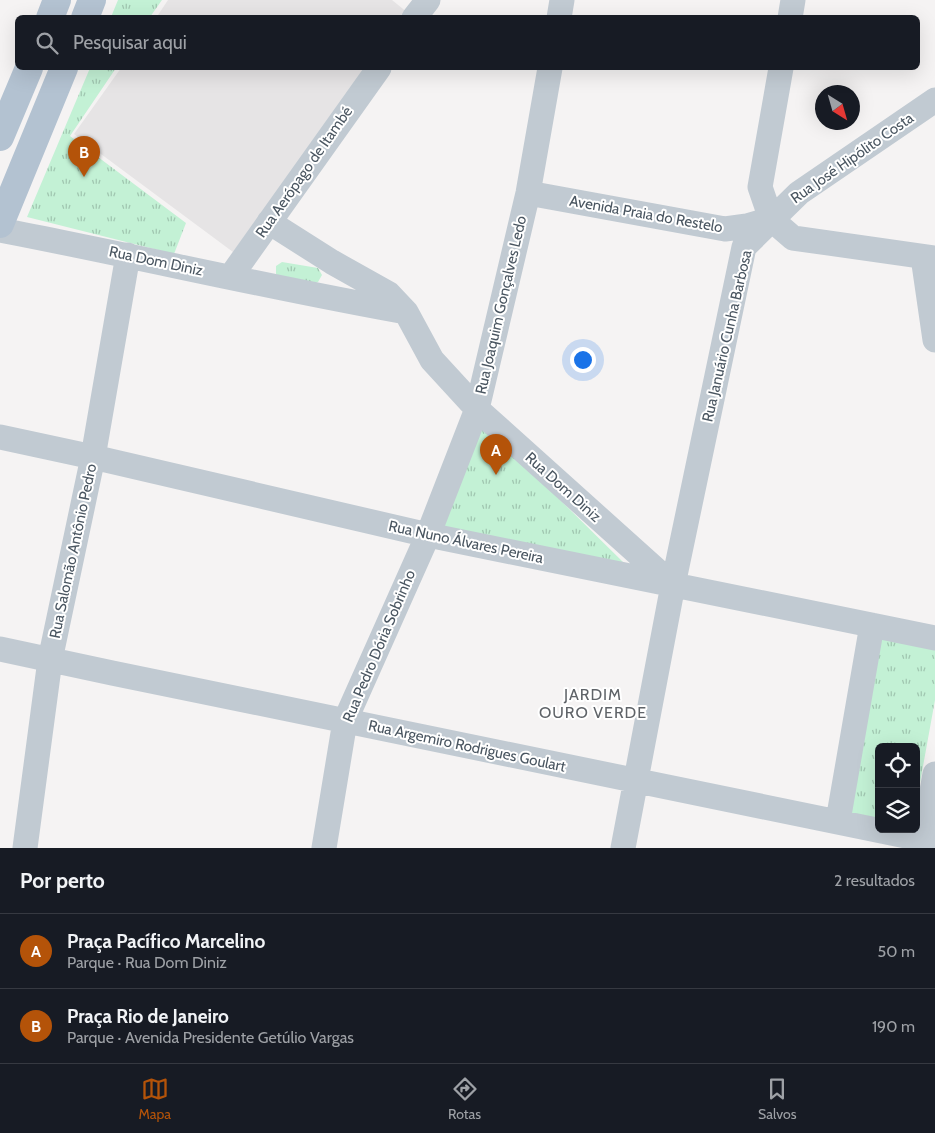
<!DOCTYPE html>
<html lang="pt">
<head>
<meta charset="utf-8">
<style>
	body { margin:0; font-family:Cabin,sans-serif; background:#242831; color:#f1f3f6 }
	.controls { position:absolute; right:15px; bottom:15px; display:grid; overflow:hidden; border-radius:8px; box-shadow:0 5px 20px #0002 }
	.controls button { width:45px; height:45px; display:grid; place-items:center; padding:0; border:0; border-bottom:1px solid #363941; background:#171b24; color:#f1f3f6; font:25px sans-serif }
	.compass { position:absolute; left:815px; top:85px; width:45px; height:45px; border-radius:50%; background:#171b24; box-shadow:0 5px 20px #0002; rotate:143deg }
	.you { position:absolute; left:582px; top:359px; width:18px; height:18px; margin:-12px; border:4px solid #fff; border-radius:50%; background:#1a73e8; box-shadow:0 0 0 8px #1a73e833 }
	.badge { display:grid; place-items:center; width:32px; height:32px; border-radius:50%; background:#b45309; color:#fff; font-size:16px; font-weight:700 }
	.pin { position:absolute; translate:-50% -41px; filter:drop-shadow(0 1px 2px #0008) }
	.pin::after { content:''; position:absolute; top:26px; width:18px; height:15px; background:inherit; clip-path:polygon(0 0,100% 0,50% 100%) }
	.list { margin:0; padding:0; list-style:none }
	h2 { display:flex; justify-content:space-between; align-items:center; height:65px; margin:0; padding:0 20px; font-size:21px }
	h2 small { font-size:16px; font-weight:400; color:#9ea1a6 }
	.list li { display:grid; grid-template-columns:32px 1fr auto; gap:15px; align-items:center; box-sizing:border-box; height:75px; padding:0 20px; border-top:1px solid #363941 }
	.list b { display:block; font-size:19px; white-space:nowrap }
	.list p { margin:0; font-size:16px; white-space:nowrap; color:#9ea1a6 }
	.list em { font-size:16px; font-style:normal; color:#9ea1a6 }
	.icon { flex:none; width:28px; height:28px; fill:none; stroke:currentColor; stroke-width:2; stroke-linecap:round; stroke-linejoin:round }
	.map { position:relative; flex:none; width:935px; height:848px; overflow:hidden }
	.search { position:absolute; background:#171b24; box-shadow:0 5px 20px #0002; left:15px; right:15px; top:15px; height:55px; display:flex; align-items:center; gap:12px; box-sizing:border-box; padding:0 18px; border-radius:8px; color:#9ea1a6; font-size:19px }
	.sheet { height:215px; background:#171b24 }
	nav { display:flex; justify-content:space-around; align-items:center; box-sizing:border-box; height:70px; border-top:1px solid #363941; background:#171b24; font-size:14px; color:#9ea1a6 }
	nav a { display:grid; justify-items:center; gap:2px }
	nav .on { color:#b45309 }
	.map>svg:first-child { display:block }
</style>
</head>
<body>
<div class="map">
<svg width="935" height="848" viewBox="0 0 935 848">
	<defs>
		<pattern id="park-tufts" width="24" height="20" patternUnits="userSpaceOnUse" patternTransform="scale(1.25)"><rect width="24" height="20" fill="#c3f1d5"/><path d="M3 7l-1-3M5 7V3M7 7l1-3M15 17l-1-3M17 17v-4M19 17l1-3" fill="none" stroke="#a0c6b0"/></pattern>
	</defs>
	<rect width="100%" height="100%" fill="#f5f3f3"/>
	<path fill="#e6e4e5" d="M 168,0 L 392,0 L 408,13 L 405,18 L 156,18 Z
		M 121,68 L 368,68 L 233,252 L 74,134 Z"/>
	<path fill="url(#park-tufts)" d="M 118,0 L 162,0 L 150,17 L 111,17 Z
		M 90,68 L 116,68 L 70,136 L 186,223 L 174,254 L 27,217 Z
		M 282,262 L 318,268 L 322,275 L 318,282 L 315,283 L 279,277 L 276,274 L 276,266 Z
		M 479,420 L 624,563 L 436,530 Z
		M 877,638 L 935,650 L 935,700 L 916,805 L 916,747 L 879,747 L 879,820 L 846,814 Z"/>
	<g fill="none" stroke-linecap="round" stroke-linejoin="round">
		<path stroke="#c1cad2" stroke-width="25" d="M 414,18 L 428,0
			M 559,18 L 562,0
			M 790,18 L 793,0
			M 528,193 L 725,229 L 747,226 L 771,219
			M 771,219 L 793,238 L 935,258
			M 771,219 L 760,187 L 781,68
			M 269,222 L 332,262 L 389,294 L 406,312 L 432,360 L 477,409 L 673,585
			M 0,230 C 136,256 270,288 406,312
			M 923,257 L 935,340
			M 231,276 L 379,68
			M 0,437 L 93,457 L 428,535 L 935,638
			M 0,649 C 311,716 623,778 935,842
			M 838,821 L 872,625
			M 25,848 L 50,660 L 93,457 L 128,255
			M 324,848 L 345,721 L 428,535 L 477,409 L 528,193 L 550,68
			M 623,848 L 673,585 L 744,247 L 799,193 L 935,100
			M 922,848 L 935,774"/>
		<path stroke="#b3c2d1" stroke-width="28" d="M 50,18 L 57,0
			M 85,18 L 92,0
			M 0,137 L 29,68
			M 0,224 L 64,68"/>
	</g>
	<g text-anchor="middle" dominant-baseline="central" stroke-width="4" stroke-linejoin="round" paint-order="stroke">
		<g font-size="15" fill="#4a5661" stroke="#fff">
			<text transform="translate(852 158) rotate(-35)">Rua José Hipólito Costa</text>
			<text transform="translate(304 172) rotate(-55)">Rua Aerópago de Itambé</text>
			<text transform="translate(646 214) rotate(10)">Avenida Praia do Restelo</text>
			<text transform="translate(156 261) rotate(12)">Rua Dom Diniz</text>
			<text transform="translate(501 305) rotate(-77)">Rua Joaquim Gonçalves Ledo</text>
			<text transform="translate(727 336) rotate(-77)">Rua Januário Cunha Barbosa</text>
			<text transform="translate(563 487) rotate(42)">Rua Dom Diniz</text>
			<text transform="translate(466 542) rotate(12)">Rua Nuno Álvares Pereira</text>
			<text transform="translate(73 551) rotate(-78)">Rua Salomão Antônio Pedro</text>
			<text transform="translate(379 646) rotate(-67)">Rua Pedro Dória Sobrinho</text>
			<text transform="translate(467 746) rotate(12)">Rua Argemiro Rodrigues Goulart</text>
		</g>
		<g font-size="16" letter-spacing="1" fill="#5f6368" stroke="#fff">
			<text x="593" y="694">JARDIM<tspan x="593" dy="18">OURO VERDE</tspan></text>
		</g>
	</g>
</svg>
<div class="controls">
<button><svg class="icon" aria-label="locate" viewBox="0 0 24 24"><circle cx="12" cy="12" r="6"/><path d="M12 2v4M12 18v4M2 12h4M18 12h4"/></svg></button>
<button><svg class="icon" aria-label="layers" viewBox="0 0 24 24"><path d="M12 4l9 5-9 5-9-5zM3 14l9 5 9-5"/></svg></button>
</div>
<svg class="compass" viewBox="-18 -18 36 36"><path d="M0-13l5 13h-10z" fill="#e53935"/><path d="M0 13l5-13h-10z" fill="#9ea1a6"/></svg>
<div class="you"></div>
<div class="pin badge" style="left:496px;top:475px">A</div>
<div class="pin badge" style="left:84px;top:177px">B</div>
<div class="search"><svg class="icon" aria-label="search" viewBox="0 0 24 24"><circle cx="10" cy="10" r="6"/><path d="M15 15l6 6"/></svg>Pesquisar aqui</div>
</div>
<section class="sheet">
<h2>Por perto<small>2 resultados</small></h2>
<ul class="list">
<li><span class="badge">A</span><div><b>Praça Pacífico Marcelino</b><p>Parque · Rua Dom Diniz</p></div><em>50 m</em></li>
<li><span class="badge">B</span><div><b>Praça Rio de Janeiro</b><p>Parque · Avenida Presidente Getúlio Vargas</p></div><em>190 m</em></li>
</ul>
</section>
<nav>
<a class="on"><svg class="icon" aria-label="map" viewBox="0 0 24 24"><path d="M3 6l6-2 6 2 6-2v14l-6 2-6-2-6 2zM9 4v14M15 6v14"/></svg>Mapa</a>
<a><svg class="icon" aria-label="directions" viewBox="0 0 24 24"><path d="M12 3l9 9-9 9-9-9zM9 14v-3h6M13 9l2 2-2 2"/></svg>Rotas</a>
<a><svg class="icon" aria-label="saved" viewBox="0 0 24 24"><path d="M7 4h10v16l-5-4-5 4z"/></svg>Salvos</a>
</nav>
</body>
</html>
